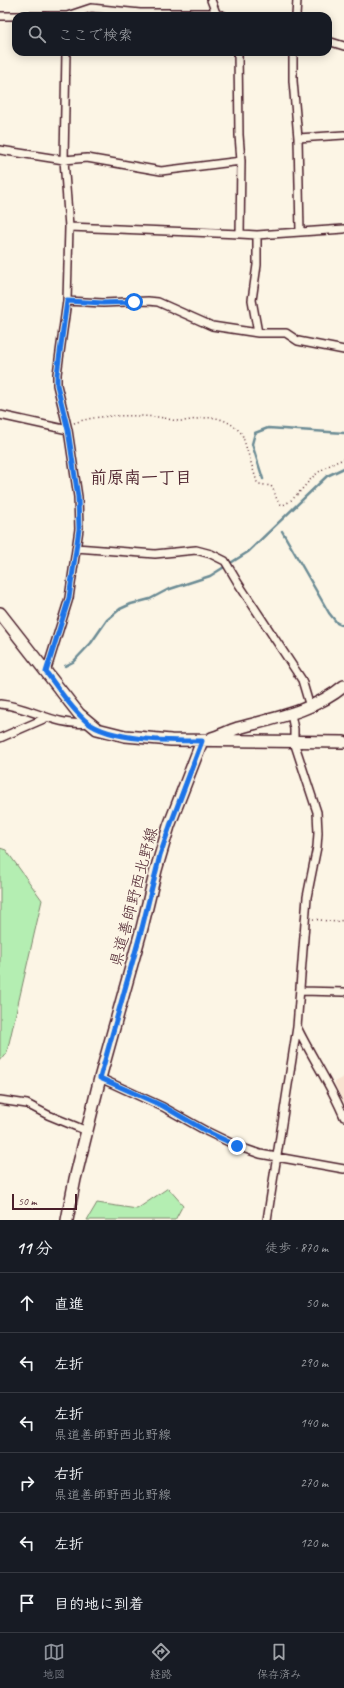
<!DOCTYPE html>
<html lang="ja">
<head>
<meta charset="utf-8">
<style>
	body { margin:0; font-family:Caveat,"Klee One",sans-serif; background:#20242c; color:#f1f3f6 }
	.scale { position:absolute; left:12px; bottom:10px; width:65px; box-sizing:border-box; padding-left:4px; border:2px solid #4a1f2b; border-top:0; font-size:11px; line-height:14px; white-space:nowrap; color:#4a1f2b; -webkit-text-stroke:3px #fcf5e5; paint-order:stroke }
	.stop { position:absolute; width:12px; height:12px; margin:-9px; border:3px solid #1a73e8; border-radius:50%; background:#fff }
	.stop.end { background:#1a73e8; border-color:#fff; box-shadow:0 1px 4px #0008 }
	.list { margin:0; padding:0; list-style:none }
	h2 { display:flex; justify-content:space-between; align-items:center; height:52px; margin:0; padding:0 16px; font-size:17px }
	h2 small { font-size:13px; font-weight:400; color:#9ea1a6 }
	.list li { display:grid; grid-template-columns:26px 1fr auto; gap:12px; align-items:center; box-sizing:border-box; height:60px; padding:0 16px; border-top:1px solid #363941 }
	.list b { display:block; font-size:15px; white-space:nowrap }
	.list p { margin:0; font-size:13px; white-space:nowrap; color:#9ea1a6 }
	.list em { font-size:13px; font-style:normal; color:#9ea1a6 }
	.icon { flex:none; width:22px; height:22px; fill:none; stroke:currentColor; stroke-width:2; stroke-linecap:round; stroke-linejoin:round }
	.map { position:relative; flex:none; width:344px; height:1220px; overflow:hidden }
	.search { position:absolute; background:#171b24; box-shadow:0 2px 10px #0003; left:12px; right:12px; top:12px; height:44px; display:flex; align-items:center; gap:10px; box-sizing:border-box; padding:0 14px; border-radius:12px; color:#9ea1a6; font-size:15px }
	.sheet { height:412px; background:#171b24 }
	nav { display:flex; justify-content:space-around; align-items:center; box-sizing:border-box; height:56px; border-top:1px solid #363941; background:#171b24; font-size:11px; color:#9ea1a6 }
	nav a { display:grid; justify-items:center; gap:2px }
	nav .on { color:#8c9099 }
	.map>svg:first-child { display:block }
</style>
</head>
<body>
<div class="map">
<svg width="344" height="1220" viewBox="0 0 344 1220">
	<rect width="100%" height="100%" fill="#fcf5e5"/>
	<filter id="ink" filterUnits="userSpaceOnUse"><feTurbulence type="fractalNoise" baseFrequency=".025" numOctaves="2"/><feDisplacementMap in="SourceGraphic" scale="8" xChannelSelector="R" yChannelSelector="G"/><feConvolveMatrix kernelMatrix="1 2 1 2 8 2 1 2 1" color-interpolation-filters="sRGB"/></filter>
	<g filter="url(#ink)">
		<path fill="#f9e4d2" d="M 344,1077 L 344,1104 L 334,1082 Z"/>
		<path fill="#b4eeb2" stroke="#7f866e" d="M 0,848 L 6,850 L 42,900 L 7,1052 L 0,1061 Z
			M 168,1188 L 183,1205 L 175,1220 L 87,1220 L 97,1203 L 137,1209 Z"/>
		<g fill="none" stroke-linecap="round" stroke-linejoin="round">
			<path stroke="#6c8c95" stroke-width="2.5" d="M 263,479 L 252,444 L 255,433 L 268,428 L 344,433
				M 282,531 L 329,613 L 337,623 L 344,626
				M 65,666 L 73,662 L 91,643 L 107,620 L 120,609 L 131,604 L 150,599 L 167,590 L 210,576 L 248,552 L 327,476 L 344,468"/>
			<defs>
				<path id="street" d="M 211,0 L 216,13
					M 0,16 L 67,16 L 91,8 L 140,13 L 216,13 L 224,16
					M 296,16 L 297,0
					M 328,41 L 344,46
					M 238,52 L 239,135 L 241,161 L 240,234 L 257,235 L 257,265 L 252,300 L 258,333 L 286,333 L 298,341 L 344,350
					M 293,52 L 293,81 L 298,138 L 300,232
					M 298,138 L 344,135
					M 0,150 L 64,160 L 87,158 L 161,171 L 241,161
					M 69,227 L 240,234
					M 257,235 L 344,229
					M 67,301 L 103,303 L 148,301 L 158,302 L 212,326 L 258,333
					M 0,415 L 68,430
					M 76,548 L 155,554 L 196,550 L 211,554 L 225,561 L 238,583 L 302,680 L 310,707
					M 46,672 L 69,598 L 79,529 L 78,497 L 68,430 L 57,385 L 57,374 L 67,301 L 69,227 L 64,160 L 66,52
					M 0,704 C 32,707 55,727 88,723
					M 0,738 L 46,718
					M 301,991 L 344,992
					M 297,1027 C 312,1058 331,1085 344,1117
					M 100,1078 L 163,1107 L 206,1131 L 237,1146 L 260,1154 L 344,1169
					M 0,1100 L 27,1104 L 48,1115 L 87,1131
					M 267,1220 L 297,1027 L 307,897 L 317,847 L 318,833 L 317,812 L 294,742 L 294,729 L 291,714"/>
				<path id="secondary" d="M 0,613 L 79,714 L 97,729 L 125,736 L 171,740 L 344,742
					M 212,738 C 221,735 229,731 238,728 C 275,718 314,711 344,686
					M 67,1220 L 75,1179 L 100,1078 L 142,928 L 156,870 L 169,826 L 202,741"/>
			</defs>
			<use href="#street" stroke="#4a1f2b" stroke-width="10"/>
			<use href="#secondary" stroke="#4a1f2b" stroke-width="14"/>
			<path stroke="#4a1f2b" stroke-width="1.5" stroke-dasharray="1 3" stroke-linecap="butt" d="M 74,423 C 99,414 130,415 156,417 C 164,417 172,421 180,421 C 193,421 207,415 220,419 C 229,422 236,427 242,434 L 257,482 L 259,484 L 271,486 C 276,492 275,501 282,505 C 293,503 305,484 314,476 C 323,468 333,463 344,459
				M 313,919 L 336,922 L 344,920"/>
			<use href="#street" stroke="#fcf5e5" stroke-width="7"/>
			<use href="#secondary" stroke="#fcf5e5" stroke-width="11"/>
		</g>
	</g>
	<g fill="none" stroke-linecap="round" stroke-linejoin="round" filter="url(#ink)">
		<path stroke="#1a73e8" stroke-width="5" d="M 134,302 L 103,303 L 67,301 L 57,374 L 57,385 L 68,430 L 78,497 L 79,529 L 69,598 L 46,672 C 59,689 71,709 87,722 C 110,741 172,741 202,741 L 170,826 L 160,855 L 142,928 L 100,1078 L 163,1106 L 206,1131 L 237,1146"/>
	</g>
	<g text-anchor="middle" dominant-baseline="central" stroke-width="3" stroke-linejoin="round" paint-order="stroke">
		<g font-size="16" fill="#4a1f2b" stroke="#fcf5e5">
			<text transform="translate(134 897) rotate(-75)">県道善師野西北野線</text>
		</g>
		<g font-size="17" font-weight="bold" fill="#4a1f2b" stroke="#fcf5e5">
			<text x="141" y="477">前原南一丁目</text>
		</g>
	</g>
</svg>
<div class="scale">50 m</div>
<div class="stop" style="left:134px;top:302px"></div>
<div class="stop end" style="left:237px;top:1146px"></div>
<div class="search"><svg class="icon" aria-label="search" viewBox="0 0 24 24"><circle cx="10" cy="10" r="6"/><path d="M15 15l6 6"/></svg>ここで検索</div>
</div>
<section class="sheet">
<h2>11 分<small>徒歩 · 870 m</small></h2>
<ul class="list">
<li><svg class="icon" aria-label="ahead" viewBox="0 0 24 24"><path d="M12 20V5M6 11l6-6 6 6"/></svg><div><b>直進</b></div><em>50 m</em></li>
<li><svg class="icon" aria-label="left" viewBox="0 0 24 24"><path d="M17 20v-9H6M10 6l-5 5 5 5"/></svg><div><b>左折</b></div><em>290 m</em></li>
<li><svg class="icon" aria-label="left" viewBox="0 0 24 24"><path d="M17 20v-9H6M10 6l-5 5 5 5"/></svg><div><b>左折</b><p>県道善師野西北野線</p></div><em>140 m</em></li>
<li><svg class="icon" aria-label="right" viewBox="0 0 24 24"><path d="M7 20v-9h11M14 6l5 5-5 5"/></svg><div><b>右折</b><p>県道善師野西北野線</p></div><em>270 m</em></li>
<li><svg class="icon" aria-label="left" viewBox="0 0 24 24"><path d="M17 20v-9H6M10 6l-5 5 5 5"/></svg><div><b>左折</b></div><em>120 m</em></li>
<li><svg class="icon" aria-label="arrive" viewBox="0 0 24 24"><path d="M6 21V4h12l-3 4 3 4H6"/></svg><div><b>目的地に到着</b></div></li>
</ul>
</section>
<nav>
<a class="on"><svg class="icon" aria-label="map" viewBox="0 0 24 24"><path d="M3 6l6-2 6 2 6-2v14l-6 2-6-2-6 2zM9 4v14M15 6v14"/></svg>地図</a>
<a><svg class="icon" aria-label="directions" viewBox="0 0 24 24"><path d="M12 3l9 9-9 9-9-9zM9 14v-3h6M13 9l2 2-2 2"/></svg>経路</a>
<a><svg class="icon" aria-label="saved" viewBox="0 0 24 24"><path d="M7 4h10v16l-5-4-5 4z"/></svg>保存済み</a>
</nav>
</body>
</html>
